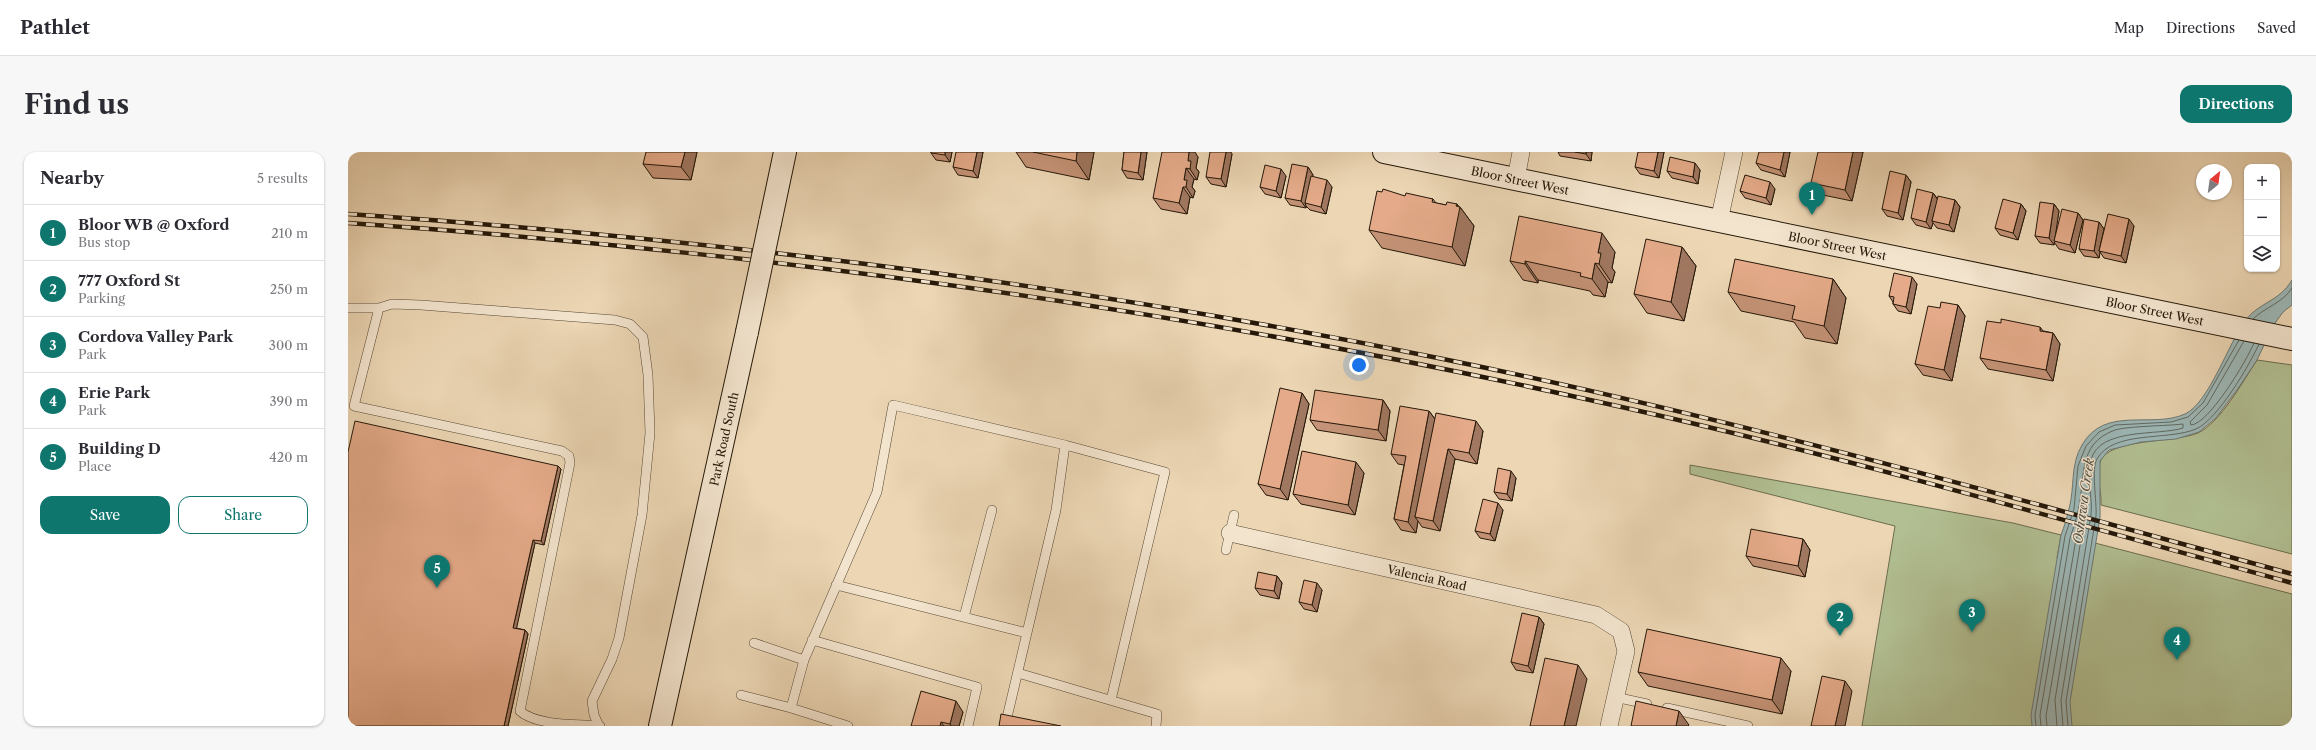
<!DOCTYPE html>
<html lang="en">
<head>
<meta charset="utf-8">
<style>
	body { margin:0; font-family:"Libre Caslon Text",serif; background:#f7f7f7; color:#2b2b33 }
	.controls { position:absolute; right:12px; top:12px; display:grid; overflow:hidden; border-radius:8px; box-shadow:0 1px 3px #0004 }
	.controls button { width:36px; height:36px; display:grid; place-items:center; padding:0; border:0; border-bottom:1px solid #e1e1e2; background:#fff; color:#2b2b33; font:20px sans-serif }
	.compass { position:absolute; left:1848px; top:12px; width:36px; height:36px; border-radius:50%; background:#fff; box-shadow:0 1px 3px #0004; rotate:29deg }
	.you { position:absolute; left:1011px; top:213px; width:14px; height:14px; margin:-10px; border:3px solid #fff; border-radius:50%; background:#1a73e8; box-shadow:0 0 0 6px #1a73e833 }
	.badge { display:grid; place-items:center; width:26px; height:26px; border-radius:50%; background:#0f766e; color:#fff; font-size:13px; font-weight:700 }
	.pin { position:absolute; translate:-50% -33px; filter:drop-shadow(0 1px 2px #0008) }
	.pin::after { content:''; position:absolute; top:21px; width:14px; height:12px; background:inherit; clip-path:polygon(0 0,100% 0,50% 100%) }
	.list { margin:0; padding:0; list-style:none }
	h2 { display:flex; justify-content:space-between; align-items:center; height:52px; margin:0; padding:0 16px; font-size:17px }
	h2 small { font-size:13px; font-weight:400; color:#7c7c81 }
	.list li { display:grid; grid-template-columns:26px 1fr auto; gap:12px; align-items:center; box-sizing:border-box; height:56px; padding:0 16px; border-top:1px solid #e1e1e2 }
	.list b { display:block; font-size:15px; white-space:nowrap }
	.list p { margin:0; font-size:13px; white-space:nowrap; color:#7c7c81 }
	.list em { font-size:13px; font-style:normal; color:#7c7c81 }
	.actions { display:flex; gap:8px; padding:12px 16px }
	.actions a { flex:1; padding:9px 0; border:1px solid #0f766e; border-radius:12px; text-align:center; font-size:14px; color:#0f766e }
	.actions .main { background:#0f766e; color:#fff }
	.icon { flex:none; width:22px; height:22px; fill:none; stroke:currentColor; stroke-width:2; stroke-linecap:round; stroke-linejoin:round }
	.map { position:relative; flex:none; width:1944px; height:574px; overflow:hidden; border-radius:12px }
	header { display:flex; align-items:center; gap:24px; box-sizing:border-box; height:56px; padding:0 20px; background:#fff; border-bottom:1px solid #e1e1e2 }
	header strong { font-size:19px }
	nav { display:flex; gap:22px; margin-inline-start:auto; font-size:14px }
	.intro { display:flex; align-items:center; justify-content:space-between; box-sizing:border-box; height:96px; padding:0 24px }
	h1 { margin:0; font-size:28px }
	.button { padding:10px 18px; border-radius:12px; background:#0f766e; color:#fff; font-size:14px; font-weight:700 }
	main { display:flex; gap:24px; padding:0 24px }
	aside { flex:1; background:#fff; border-radius:12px; box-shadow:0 1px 3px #0004 }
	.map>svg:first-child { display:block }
</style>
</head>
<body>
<header>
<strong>Pathlet</strong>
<nav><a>Map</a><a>Directions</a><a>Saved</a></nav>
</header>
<div class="intro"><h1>Find us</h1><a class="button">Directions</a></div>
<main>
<aside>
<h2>Nearby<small>5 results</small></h2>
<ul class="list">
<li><span class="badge">1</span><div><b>Bloor WB @ Oxford</b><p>Bus stop</p></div><em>210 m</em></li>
<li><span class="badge">2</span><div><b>777 Oxford St</b><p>Parking</p></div><em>250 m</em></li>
<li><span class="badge">3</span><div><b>Cordova Valley Park</b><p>Park</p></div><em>300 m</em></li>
<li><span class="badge">4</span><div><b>Erie Park</b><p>Park</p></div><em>390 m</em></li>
<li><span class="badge">5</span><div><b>Building D</b><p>Place</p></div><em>420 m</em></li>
</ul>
<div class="actions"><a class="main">Save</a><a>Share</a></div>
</aside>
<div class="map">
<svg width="1944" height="574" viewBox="0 0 1944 574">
	<rect width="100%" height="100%" fill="#ecd6b4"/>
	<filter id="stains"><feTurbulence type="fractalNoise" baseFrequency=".005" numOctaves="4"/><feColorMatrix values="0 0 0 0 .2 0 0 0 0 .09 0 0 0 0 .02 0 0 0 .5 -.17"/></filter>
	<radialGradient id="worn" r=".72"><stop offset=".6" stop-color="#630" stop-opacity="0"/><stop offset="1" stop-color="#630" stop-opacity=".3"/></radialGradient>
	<path fill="#b1bf92" stroke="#6b6c4e" d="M 1909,208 L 1944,213 L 1944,402 L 1753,353 C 1754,339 1747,324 1752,310 C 1760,286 1827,291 1850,281 C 1873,270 1895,229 1909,208 Z
		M 1342,313 L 1665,371 L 1713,383 L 1709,406 L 1743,416 L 1747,391 L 1944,442 L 1944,574 L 1514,574 L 1547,374 L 1342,322 Z"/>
	<path fill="#9cb7b7" stroke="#6c7771" d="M 1944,128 L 1944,153 L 1935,160 L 1925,174 L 1909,208 L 1889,238 L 1868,266 L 1851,280 L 1828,287 L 1793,290 L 1761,298 L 1752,309 L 1752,365 L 1722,550 L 1724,574 L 1684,574 L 1683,563 L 1713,383 C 1716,375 1719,366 1721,357 C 1727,335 1722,313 1734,293 C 1757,253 1804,277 1837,262 C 1861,251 1881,190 1897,169 C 1911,150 1931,150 1944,128 Z"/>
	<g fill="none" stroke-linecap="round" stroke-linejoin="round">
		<path stroke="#606860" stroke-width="1" d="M 1905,167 C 1917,155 1935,151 1944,136
			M 1896,189 L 1859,253 L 1842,270 L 1843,273 C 1861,272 1899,208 1906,191
			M 1688,574 L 1687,563 L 1717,384 L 1726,357 L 1730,314 L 1738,294 L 1751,280 L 1767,273 L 1823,270 L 1840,265 L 1855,251 L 1891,188
			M 1693,574 L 1692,563 L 1722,386 C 1725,377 1728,368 1730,359 C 1738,327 1728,292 1767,278 C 1781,274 1818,274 1835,272 L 1835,276 C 1811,284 1751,275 1743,308 C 1738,326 1745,345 1743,363 L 1713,548 L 1715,574
			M 1699,574 L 1698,564 L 1728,387 L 1732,378 L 1734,381 L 1707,548 L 1709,574
			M 1720,574 L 1718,549 L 1748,364 C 1749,350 1743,316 1749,307 C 1765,278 1820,289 1848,277 C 1870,267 1901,214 1911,192"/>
		<defs>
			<path id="service" d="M 0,156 L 31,156 L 44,152 L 73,153 L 267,168 L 282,172 L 295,185 L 300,223 L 302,281 L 294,363 L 271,486 L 264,507 L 244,549 L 246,563 L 251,574
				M 31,156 L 6,254 L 214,299 L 221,304 L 222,311 L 172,559 C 188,574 231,572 252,574
				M 717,293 L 817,320 L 763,548
				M 878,398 L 886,363
				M 488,433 L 679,481
				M 616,465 L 644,358
				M 464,488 L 629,535 L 620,574
				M 406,491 L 456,508
				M 670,521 L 809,562 L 808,574
				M 393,543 L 443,556
				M 1267,545 L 1299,552
				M 1319,556 L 1400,574
				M 500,574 L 443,556 L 456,508 L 529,340 L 545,253 L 717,293 L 708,358 L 657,574"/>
			<g id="minor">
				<path d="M 1168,27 L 1173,0"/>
				<path d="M 1371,69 L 1386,0"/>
				<path id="s1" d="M 882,381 L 1248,463 L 1273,479 L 1278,499 L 1261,574"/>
			</g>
			<g id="secondary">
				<path id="s2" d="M 1036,0 L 1944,187"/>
				<path d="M 422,71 L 437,0"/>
				<path id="s3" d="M 312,574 L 399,180"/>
			</g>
		</defs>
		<use href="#service" stroke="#574834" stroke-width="10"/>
		<use href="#minor" stroke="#574834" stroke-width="18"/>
		<use href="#secondary" stroke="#251809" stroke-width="24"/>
		<use href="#service" stroke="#f3e4ce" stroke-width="9"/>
		<use href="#minor" stroke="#f3e4ce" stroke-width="17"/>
		<use href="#secondary" stroke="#f3e4ce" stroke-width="22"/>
		<defs>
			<path id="rail" d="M 0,62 C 368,87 734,133 1095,207 C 1381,265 1662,345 1944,422
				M 0,71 C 421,100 839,158 1251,250 C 1484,301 1714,368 1944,431"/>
		</defs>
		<use href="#rail" stroke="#251809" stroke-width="4.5"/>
		<use href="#rail" stroke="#f3e4ce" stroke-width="3" stroke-dasharray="9" stroke-linecap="butt"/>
		<defs>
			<path id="secondary-bridge" d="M 399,180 L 422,71"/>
		</defs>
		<use href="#secondary-bridge" stroke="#251809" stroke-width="24" stroke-linecap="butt"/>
		<use href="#secondary-bridge" stroke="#f3e4ce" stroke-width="22"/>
	</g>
	<path fill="#c49276" stroke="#251809" d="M 349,0 L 343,28 L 305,26 L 295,12 Z
		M 583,0 L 604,0 L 602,10 L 588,8 L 583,1 Z
		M 635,0 L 630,26 L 610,23 L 605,15 Z
		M 668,0 L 746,0 L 741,28 L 678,15 Z
		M 776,0 L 799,0 L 795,28 L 779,26 L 774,18 Z
		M 1210,0 L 1244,0 L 1243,9 L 1212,4 Z
		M 1316,0 L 1311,26 L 1292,22 L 1287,15 Z
		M 1442,0 L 1437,25 L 1413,18 L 1408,11 Z
		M 1515,0 L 1504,49 L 1470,42 L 1463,31 Z
		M 884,2 L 878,35 L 863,32 L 858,25 Z
		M 850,5 L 848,16 L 851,20 L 849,28 L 846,27 L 844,35 L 847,39 L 845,46 L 842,45 L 839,62 L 813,57 L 805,46 Z
		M 960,15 L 965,23 L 964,25 L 984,35 L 978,62 L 962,58 L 958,54 L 958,56 L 942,53 L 937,46 Z
		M 1352,18 L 1350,32 L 1324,26 L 1319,19 Z
		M 1558,23 L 1563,30 L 1555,68 L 1539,64 L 1534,57 Z
		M 938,24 L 933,46 L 917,42 L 912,35 Z
		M 1427,37 L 1423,53 L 1397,46 L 1392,39 Z
		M 1585,41 L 1589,46 L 1607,48 L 1612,55 L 1606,80 L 1589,76 L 1585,71 L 1583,77 L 1568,73 L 1563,66 Z
		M 1057,44 L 1085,47 L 1088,51 L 1098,53 L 1109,52 L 1111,55 L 1112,55 L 1126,74 L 1117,114 L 1034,96 L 1021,78 Z
		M 1673,52 L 1678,59 L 1670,88 L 1652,83 L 1647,76 Z
		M 1706,52 L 1711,59 L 1706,88 L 1730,61 L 1735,68 L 1727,101 L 1711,97 L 1706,90 L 1706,93 L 1692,91 L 1687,84 Z
		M 1751,70 L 1756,77 L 1786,74 L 1778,111 L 1756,106 L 1752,100 L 1751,106 L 1736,104 L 1731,97 Z
		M 1334,95 L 1348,114 L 1336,169 L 1299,161 L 1286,142 Z
		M 1267,100 L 1264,116 L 1267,120 L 1264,131 L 1260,130 L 1257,145 L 1245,143 L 1242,139 L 1190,128 L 1190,131 L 1175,128 L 1162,109 Z
		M 1485,127 L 1498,146 L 1489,192 L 1457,186 L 1446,170 L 1393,159 L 1380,140 Z
		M 1569,132 L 1563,162 L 1550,159 L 1545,152 L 1545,150 L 1541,144 Z
		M 1610,153 L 1617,164 L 1604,229 L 1575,223 L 1567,212 L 1592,156 Z
		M 1696,179 L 1705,181 L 1712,192 L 1705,229 L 1640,217 L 1632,206 Z
		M 954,241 L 961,252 L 940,348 L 918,343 L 910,332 Z
		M 1035,248 L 1042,259 L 1038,289 L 969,278 L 962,268 Z
		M 1081,259 L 1087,267 L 1135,279 L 1129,312 L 1107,307 L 1092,379 L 1074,375 L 1070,369 L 1068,381 L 1053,378 L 1046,367 L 1056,313 L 1050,312 L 1043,302 Z
		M 210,314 L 213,317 L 196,393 L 187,391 L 168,476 L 177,478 L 180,482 L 160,574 L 0,574 Z
		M 1016,321 L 1007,363 L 953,352 L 945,342 Z
		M 1168,326 L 1164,349 L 1151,347 L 1146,340 Z
		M 1155,358 L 1147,389 L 1132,386 L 1127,379 Z
		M 1455,387 L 1462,398 L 1457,425 L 1405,414 L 1398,404 Z
		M 929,424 L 934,431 L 931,447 L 912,443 L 907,436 Z
		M 974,438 L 969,460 L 956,457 L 951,450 Z
		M 1191,465 L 1196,472 L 1185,521 L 1168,518 L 1163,510 Z
		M 1443,519 L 1434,562 L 1300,534 L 1290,520 Z
		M 615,560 L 611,574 L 563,574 Z"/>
	<path fill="#a07760" stroke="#251809" d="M 337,0 L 349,0 L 343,28 L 333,15 Z
		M 597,0 L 604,0 L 602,10 L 597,3 Z
		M 629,0 L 635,0 L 630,26 L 625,19 Z
		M 729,0 L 746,0 L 741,28 L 728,9 Z
		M 793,0 L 799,0 L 795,28 L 790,21 Z
		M 841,0 L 847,0 L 850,5 L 848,16 L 851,20 L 849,28 L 842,17 L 840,9 Z
		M 878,0 L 883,0 L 884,2 L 878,35 L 873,27 Z
		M 1238,0 L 1244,0 L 1243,9 L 1238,2 Z
		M 1310,0 L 1316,0 L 1311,26 L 1306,19 Z
		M 1436,0 L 1442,0 L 1437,25 L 1432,18 Z
		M 1505,0 L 1515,0 L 1504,49 L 1497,38 Z
		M 1347,11 L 1352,18 L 1350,32 L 1345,25 Z
		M 960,15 L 965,23 L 959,51 L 957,51 L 958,54 L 958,56 L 953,49 Z
		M 838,16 L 846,27 L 844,35 L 847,39 L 845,46 L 838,35 L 836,28 Z
		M 933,17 L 938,24 L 933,46 L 928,39 Z
		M 1558,23 L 1563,30 L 1555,68 L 1550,61 Z
		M 979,28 L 984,35 L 978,62 L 973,55 Z
		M 1422,30 L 1427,37 L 1423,53 L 1418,46 Z
		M 835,35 L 842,45 L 839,62 L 831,51 Z
		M 1585,41 L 1590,48 L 1584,69 L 1585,71 L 1583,77 L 1578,70 Z
		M 1607,48 L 1612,55 L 1606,80 L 1601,73 Z
		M 1109,52 L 1112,57 L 1112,55 L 1126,74 L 1117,114 L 1104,95 Z
		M 1673,52 L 1678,59 L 1670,88 L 1665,81 Z
		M 1706,52 L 1711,59 L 1706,93 L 1701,86 Z
		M 1730,61 L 1735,68 L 1727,101 L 1722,93 Z
		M 1781,67 L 1786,74 L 1778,111 L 1773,104 Z
		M 1751,70 L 1756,77 L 1751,99 L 1752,100 L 1751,106 L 1746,99 Z
		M 1254,81 L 1267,100 L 1264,116 L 1267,120 L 1264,131 L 1251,112 L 1250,101 Z
		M 1334,95 L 1348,114 L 1336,169 L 1323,150 Z
		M 1177,109 L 1190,128 L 1190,131 L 1177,112 Z
		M 1247,111 L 1260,130 L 1257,145 L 1244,127 Z
		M 1564,125 L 1569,132 L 1563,162 L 1558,155 Z
		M 1485,127 L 1498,146 L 1489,192 L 1476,174 Z
		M 1610,153 L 1617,164 L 1604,229 L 1596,218 Z
		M 1692,175 L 1700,185 L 1692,179 Z
		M 1705,181 L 1712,192 L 1705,229 L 1698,218 Z
		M 954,241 L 961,252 L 940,348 L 932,337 Z
		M 1035,248 L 1042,259 L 1038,289 L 1030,278 Z
		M 1081,259 L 1089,270 L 1067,365 L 1070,369 L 1068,381 L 1060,370 Z
		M 1128,269 L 1135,279 L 1129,312 L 1121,301 Z
		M 1100,297 L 1107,307 L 1092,379 L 1085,369 Z
		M 1008,310 L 1016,321 L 1007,363 L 1000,353 Z
		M 210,314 L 213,317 L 196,393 L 193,389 Z
		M 1163,319 L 1168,326 L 1164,349 L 1159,342 Z
		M 1150,351 L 1155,358 L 1147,389 L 1142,382 Z
		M 1455,387 L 1462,398 L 1457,425 L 1450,414 Z
		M 185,388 L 187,391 L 168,479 L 165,476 Z
		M 929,424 L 934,431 L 931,447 L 926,439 Z
		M 969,431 L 974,438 L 969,460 L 964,453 Z
		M 1191,465 L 1196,472 L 1185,521 L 1180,514 Z
		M 177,478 L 180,482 L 160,574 L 156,574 Z
		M 1433,506 L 1443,519 L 1434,562 L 1424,548 Z
		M 1230,513 L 1239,527 L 1228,574 L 1216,574 Z
		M 1497,529 L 1504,539 L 1497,574 L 1487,574 Z
		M 608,549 L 615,560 L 611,574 L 603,574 L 602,572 Z
		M 1331,559 L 1341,573 L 1340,574 L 1328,574 Z
		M 593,570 L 596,574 L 592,574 Z"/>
	<path fill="#e4aa89" stroke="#251809" d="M 298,0 L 337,0 L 333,15 L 295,12 Z
		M 583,0 L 597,0 L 597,3 L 583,1 Z
		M 608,0 L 629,0 L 625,19 L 605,15 Z
		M 685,0 L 729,0 L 728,9 Z
		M 776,0 L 793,0 L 790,21 L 774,18 Z
		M 814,0 L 841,0 L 840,9 L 843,9 L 842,17 L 838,16 L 836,28 L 839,28 L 838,35 L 835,35 L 831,51 L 805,46 Z
		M 862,0 L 878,0 L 873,27 L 858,25 Z
		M 1227,0 L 1238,0 L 1238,2 Z
		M 1290,0 L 1310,0 L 1306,19 L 1287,15 Z
		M 1411,0 L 1436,0 L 1432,18 L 1408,11 Z
		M 1470,0 L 1505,0 L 1497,38 L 1463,31 Z
		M 1322,5 L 1347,11 L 1345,25 L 1319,19 Z
		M 944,12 L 960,15 L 953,49 L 937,46 Z
		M 917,13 L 933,17 L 928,39 L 912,35 Z
		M 1542,19 L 1558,23 L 1550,61 L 1534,57 Z
		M 1397,23 L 1422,30 L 1418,46 L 1392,39 Z
		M 963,24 L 979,28 L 973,55 L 957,51 Z
		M 1035,37 L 1057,44 L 1058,41 L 1085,47 L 1084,50 L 1098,53 L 1099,50 L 1109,52 L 1108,54 L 1112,55 L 1104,95 L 1021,78 L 1029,39 L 1034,40 Z
		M 1569,37 L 1585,41 L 1578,70 L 1563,66 Z
		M 1590,44 L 1607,48 L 1601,73 L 1584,69 Z
		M 1655,47 L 1673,52 L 1665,81 L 1647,76 Z
		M 1692,50 L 1706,52 L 1701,86 L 1687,84 Z
		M 1714,57 L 1730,61 L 1722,93 L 1706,89 Z
		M 1760,62 L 1781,67 L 1773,104 L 1751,99 Z
		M 1171,64 L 1254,81 L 1250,101 L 1253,101 L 1251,112 L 1247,111 L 1244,127 L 1232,124 L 1233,121 L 1177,109 L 1177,112 L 1162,109 Z
		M 1736,67 L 1751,70 L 1746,99 L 1731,97 Z
		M 1298,87 L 1334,95 L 1323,150 L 1286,142 Z
		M 1387,107 L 1485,127 L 1476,174 L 1444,167 L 1447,154 L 1380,140 Z
		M 1546,121 L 1564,125 L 1558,155 L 1545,152 L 1546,145 L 1541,144 Z
		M 1593,150 L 1610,153 L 1596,218 L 1567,212 L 1580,154 L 1592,156 Z
		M 1653,167 L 1692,175 L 1692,179 L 1705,181 L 1698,218 L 1632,206 L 1639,169 L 1653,171 Z
		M 932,236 L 954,241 L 932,337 L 910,332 Z
		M 967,238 L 1035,248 L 1030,278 L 962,268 Z
		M 1052,254 L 1081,259 L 1060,370 L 1046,367 L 1058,304 L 1043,302 Z
		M 1088,261 L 1128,269 L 1121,301 L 1100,297 L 1085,369 L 1067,365 Z
		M 7,269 L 210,314 L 193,389 L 185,388 L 165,476 L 177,478 L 156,574 L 0,574 L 0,300 Z
		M 954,299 L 1008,310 L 1000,353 L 945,342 Z
		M 1150,316 L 1163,319 L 1159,342 L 1146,340 Z
		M 1135,347 L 1150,351 L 1142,382 L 1127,379 Z
		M 1403,377 L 1455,387 L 1450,414 L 1398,404 Z
		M 910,420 L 929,424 L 926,439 L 907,436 Z
		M 956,428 L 969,431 L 964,453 L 951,450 Z
		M 1174,461 L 1191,465 L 1180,514 L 1163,510 Z
		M 1299,477 L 1433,506 L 1424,548 L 1290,520 Z
		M 1197,506 L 1230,513 L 1216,574 L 1182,574 Z
		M 1474,524 L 1497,529 L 1487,574 L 1463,574 Z
		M 573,539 L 608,549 L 602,572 L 593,570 L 592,574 L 563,574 Z
		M 1288,549 L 1331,559 L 1328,574 L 1283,574 Z
		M 653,562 L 713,574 L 651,574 Z"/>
	<g text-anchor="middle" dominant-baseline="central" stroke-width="3" stroke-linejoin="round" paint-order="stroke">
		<g font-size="12" fill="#251809" stroke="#f3e4ce">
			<text stroke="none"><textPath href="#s2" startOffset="139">Bloor Street West</textPath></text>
			<text stroke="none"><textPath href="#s2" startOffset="463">Bloor Street West</textPath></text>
			<text stroke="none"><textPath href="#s2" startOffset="787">Bloor Street West</textPath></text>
			<text stroke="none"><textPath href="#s3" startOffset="294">Park Road South</textPath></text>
			<text stroke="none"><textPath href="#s1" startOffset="202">Valencia Road</textPath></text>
		</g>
		<g font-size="13" font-style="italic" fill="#4f5046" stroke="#f3e4ce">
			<text transform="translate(1735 349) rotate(-82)">Oshawa Creek</text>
		</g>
	</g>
	<rect width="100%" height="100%" filter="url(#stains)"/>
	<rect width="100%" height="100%" fill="url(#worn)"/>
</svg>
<div class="controls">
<button>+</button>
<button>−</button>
<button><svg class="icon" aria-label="layers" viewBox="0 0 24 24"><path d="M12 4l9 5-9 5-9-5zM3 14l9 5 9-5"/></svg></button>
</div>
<svg class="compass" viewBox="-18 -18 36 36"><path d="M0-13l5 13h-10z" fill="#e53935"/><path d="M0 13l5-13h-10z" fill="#7c7c81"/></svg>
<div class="you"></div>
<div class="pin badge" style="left:1464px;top:63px">1</div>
<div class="pin badge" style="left:1492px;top:484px">2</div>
<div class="pin badge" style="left:1624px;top:480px">3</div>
<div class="pin badge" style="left:1829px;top:508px">4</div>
<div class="pin badge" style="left:89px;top:436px">5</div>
</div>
</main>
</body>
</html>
